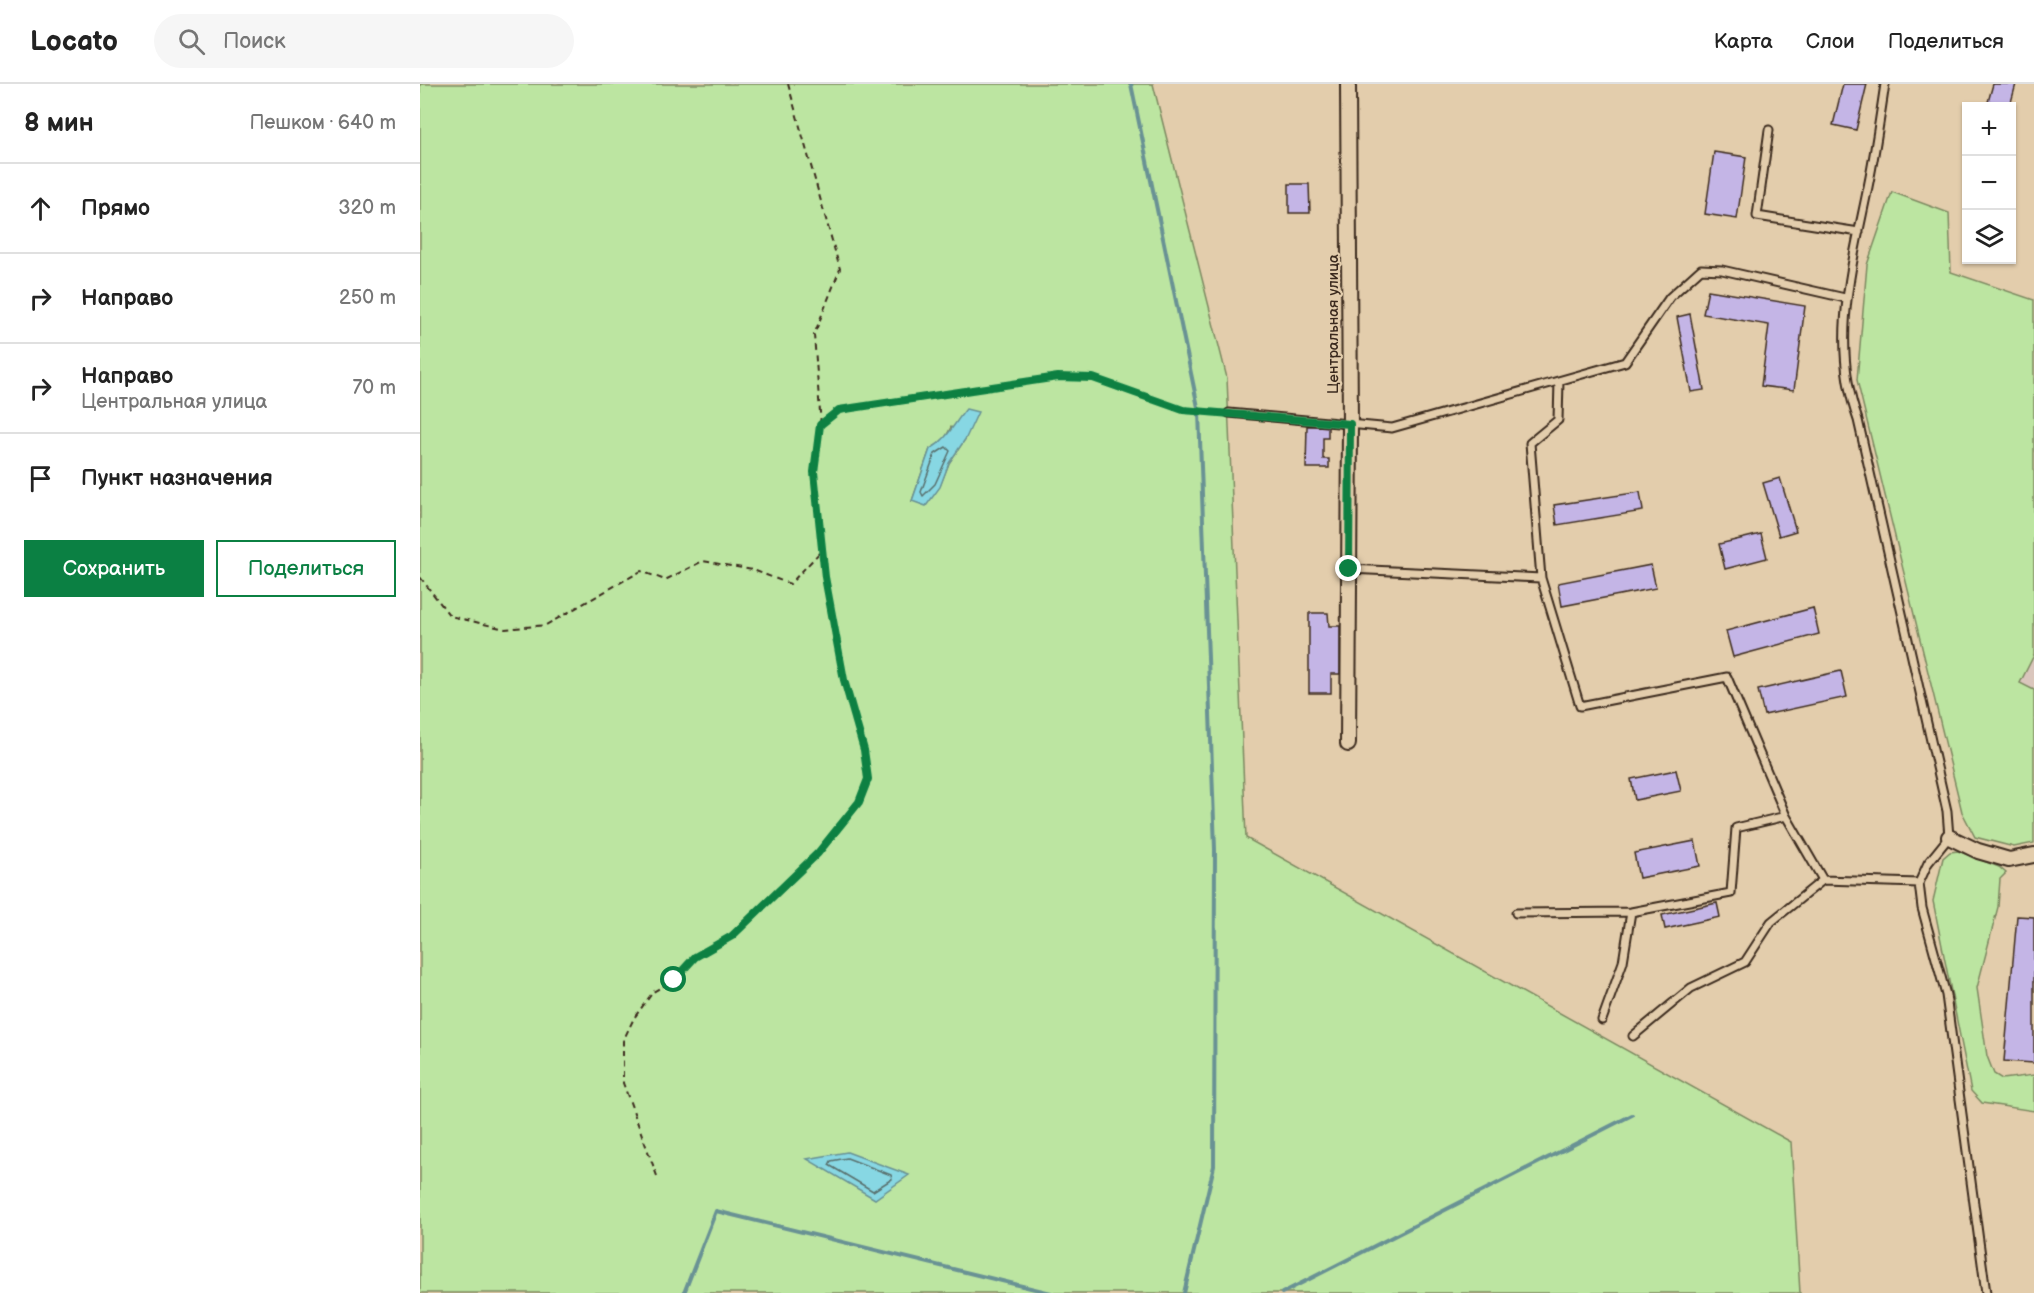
<!DOCTYPE html>
<html lang="ru">
<head>
<meta charset="utf-8">
<style>
	body { margin:0; font-family:"Balsamiq Sans",sans-serif; background:#f6f6f6; color:#222 }
	.controls { position:absolute; right:18px; top:18px; display:grid; overflow:hidden; border-radius:0px; box-shadow:0 2px 4px #0004 }
	.controls button { width:54px; height:54px; display:grid; place-items:center; padding:0; border:0; border-bottom:2px solid #e0e0e0; background:#fff; color:#222; font:30px sans-serif }
	.stop { position:absolute; width:18px; height:18px; margin:-14px; border:4px solid #0b8043; border-radius:50%; background:#fff }
	.stop.end { background:#0b8043; border-color:#fff; box-shadow:0 2px 6px #0008 }
	.list { margin:0; padding:0; list-style:none }
	h2 { display:flex; justify-content:space-between; align-items:center; height:78px; margin:0; padding:0 24px; font-size:26px }
	h2 small { font-size:20px; font-weight:400; color:#767676 }
	.list li { display:grid; grid-template-columns:39px 1fr auto; gap:18px; align-items:center; box-sizing:border-box; height:90px; padding:0 24px; border-top:2px solid #e0e0e0 }
	.list b { display:block; font-size:22px; white-space:nowrap }
	.list p { margin:0; font-size:20px; white-space:nowrap; color:#767676 }
	.list em { font-size:20px; font-style:normal; color:#767676 }
	.actions { display:flex; gap:12px; padding:18px 24px }
	.actions a { flex:1; padding:14px 0; border:2px solid #0b8043; border-radius:0px; text-align:center; font-size:21px; color:#0b8043 }
	.actions .main { background:#0b8043; color:#fff }
	.icon { flex:none; width:33px; height:33px; fill:none; stroke:currentColor; stroke-width:2; stroke-linecap:round; stroke-linejoin:round }
	.map { position:relative; flex:none; width:1614px; height:1209px; overflow:hidden }
	header { display:flex; align-items:center; gap:36px; box-sizing:border-box; height:84px; padding:0 30px; background:#fff; border-bottom:2px solid #e0e0e0 }
	header strong { font-size:28px }
	nav { display:flex; gap:33px; margin-inline-start:auto; font-size:21px }
	.search { width:420px; height:54px; background:#f6f6f6; display:flex; align-items:center; gap:15px; box-sizing:border-box; padding:0 21px; border-radius:33px; color:#767676; font-size:22px }
	main { display:flex }
	aside { flex:1; background:#fff }
	.map>svg:first-child { display:block }
</style>
</head>
<body>
<header>
<strong>Locato</strong>
<div class="search"><svg class="icon" aria-label="search" viewBox="0 0 24 24"><circle cx="10" cy="10" r="6"/><path d="M15 15l6 6"/></svg>Поиск</div>
<nav><a>Карта</a><a>Слои</a><a>Поделиться</a></nav>
</header>
<main>
<aside>
<h2>8 мин<small>Пешком · 640 m</small></h2>
<ul class="list">
<li><svg class="icon" aria-label="ahead" viewBox="0 0 24 24"><path d="M12 20V5M6 11l6-6 6 6"/></svg><div><b>Прямо</b></div><em>320 m</em></li>
<li><svg class="icon" aria-label="right" viewBox="0 0 24 24"><path d="M7 20v-9h11M14 6l5 5-5 5"/></svg><div><b>Направо</b></div><em>250 m</em></li>
<li><svg class="icon" aria-label="right" viewBox="0 0 24 24"><path d="M7 20v-9h11M14 6l5 5-5 5"/></svg><div><b>Направо</b><p>Центральная улица</p></div><em>70 m</em></li>
<li><svg class="icon" aria-label="arrive" viewBox="0 0 24 24"><path d="M6 21V4h12l-3 4 3 4H6"/></svg><div><b>Пункт назначения</b></div></li>
</ul>
<div class="actions"><a class="main">Сохранить</a><a>Поделиться</a></div>
</aside>
<div class="map">
<svg width="1614" height="1209" viewBox="0 0 1614 1209">
	<rect width="100%" height="100%" fill="#e3cdac"/>
	<filter id="ink" filterUnits="userSpaceOnUse"><feTurbulence type="fractalNoise" baseFrequency=".0167" numOctaves="2"/><feDisplacementMap in="SourceGraphic" scale="12" xChannelSelector="R" yChannelSelector="G"/><feConvolveMatrix kernelMatrix="1 2 1 2 8 2 1 2 1" color-interpolation-filters="sRGB"/></filter>
	<g filter="url(#ink)">
		<path fill="#dac6bd" d="M 1614,571 L 1614,606 L 1600,599 Z"/>
		<path fill="#bce5a1" stroke="#7c8860" stroke-width="1.5" fill-rule="evenodd" d="M 0,0 L 733,0 L 807,294 L 826,754 L 1371,1058 L 1380,1209 L 0,1209 ZM 531,343 L 546,354 L 529,379 L 520,402 L 492,417 L 510,365 L 523,358 Z
			M 1472,108 L 1529,129 L 1531,188 L 1614,216 L 1614,571 L 1600,599 L 1614,606 L 1614,759 L 1594,763 L 1555,753 L 1542,728 L 1437,296 L 1447,181 Z
			M 1538,767 L 1579,783 L 1586,789 L 1580,795 L 1578,823 L 1557,904 L 1567,972 L 1574,990 L 1582,995 L 1614,991 L 1614,1027 L 1562,1019 L 1551,1007 L 1513,817 L 1523,774 L 1530,768 Z"/>
		<path fill="#87d7e3" stroke="#699294" stroke-width="1.5" d="M 546,325 L 558,328 L 546,354 L 529,379 L 520,403 L 506,422 L 492,417 L 510,365 C 527,356 533,341 546,325 Z
			M 427,1068 L 489,1091 L 455,1115 L 387,1075 Z"/>
		<g fill="none" stroke-linecap="round" stroke-linejoin="round">
			<path stroke="#596f6d" stroke-width="1.5" d="M 526,363 L 530,367 L 515,400 L 503,412 L 501,408 L 515,370 Z
				M 427,1074 L 471,1091 L 472,1095 L 453,1107 L 409,1081 L 411,1077 Z"/>
			<path stroke="#699294" stroke-width="4" d="M 711,0 L 779,328 L 795,765 L 794,1082 L 764,1209
				M 264,1209 L 296,1127 L 631,1209
				M 862,1209 L 1212,1031"/>
		</g>
		<path fill="#c4b5e6" stroke="#3b2a1e" stroke-width="1.5" d="M 1423,0 L 1447,0 L 1436,46 L 1413,41 Z
			M 1573,0 L 1596,0 L 1590,22 L 1568,18 Z
			M 1294,68 L 1326,73 L 1317,135 L 1285,130 Z
			M 869,100 L 889,100 L 890,129 L 869,129 Z
			M 1288,206 L 1385,222 L 1374,306 L 1341,302 L 1349,241 L 1283,230 Z
			M 1270,230 L 1284,306 L 1271,308 L 1257,233 Z
			M 887,342 L 908,342 L 908,354 L 903,354 L 903,375 L 909,375 L 909,384 L 886,384 Z
			M 1360,394 L 1376,447 L 1359,452 L 1343,399 Z
			M 1220,408 L 1223,427 L 1137,441 L 1134,421 Z
			M 1341,450 L 1347,474 L 1305,485 L 1299,460 Z
			M 1231,481 L 1236,504 L 1142,522 L 1138,499 Z
			M 1393,524 L 1399,550 L 1313,573 L 1306,547 Z
			M 889,529 L 908,529 L 909,542 L 920,542 L 920,590 L 911,590 L 911,609 L 889,609 Z
			M 1421,587 L 1427,613 L 1344,631 L 1338,606 Z
			M 1256,686 L 1261,707 L 1215,716 L 1211,695 Z
			M 1275,757 L 1280,782 L 1219,794 L 1214,769 Z
			M 1297,819 L 1300,833 L 1245,845 L 1242,831 Z
			M 1597,832 L 1614,833 L 1614,979 L 1584,977 Z"/>
		<g fill="none" stroke-linecap="round" stroke-linejoin="round">
			<defs>
				<path id="service" d="M 1465,0 C 1460,34 1455,69 1448,103 C 1432,182 1410,259 1438,336 L 1527,727 L 1529,753 L 1508,779 L 1499,799 L 1502,824 L 1526,911 L 1566,1209
					M 1349,46 L 1337,132 L 1439,148
					M 809,329 L 972,344 L 1205,278 L 1250,213 L 1281,185 L 1302,186 L 1425,214
					M 929,485 L 1121,494 L 1110,359 L 1138,336 L 1139,297
					M 1121,494 L 1160,622 L 1307,593 L 1366,732
					M 1096,829 L 1211,828 L 1311,809 L 1316,744 L 1366,732 L 1403,796 L 1499,799
					M 1182,936 L 1203,878 L 1211,828
					M 1213,952 L 1271,904 L 1325,878 L 1351,838 L 1403,796"/>
				<path id="minor" d="M 928,0 L 930,340 L 928,660
					M 1529,753 L 1558,767 L 1589,776 L 1614,771"/>
			</defs>
			<use href="#service" stroke="#3b2a1e" stroke-width="11"/>
			<use href="#minor" stroke="#3b2a1e" stroke-width="18"/>
			<path stroke="#3b2a1e" stroke-width="2" stroke-dasharray="6 4.5" stroke-linecap="butt" d="M 368,0 L 420,185 L 394,251 L 401,341
				M 0,493 L 30,532 L 85,545 L 126,541 L 221,487 L 245,496 L 283,477 L 333,486 L 370,500 L 402,466
				M 237,1092 L 203,999 L 203,957 L 214,934 L 233,908 L 254,896 L 275,873 L 312,852 L 398,769 L 439,718 L 448,695 L 444,666 L 424,596 L 405,493 L 394,388 L 401,341 L 419,326 L 638,293 L 673,294 L 763,326 L 800,329"/>
			<use href="#service" stroke="#e3cdac" stroke-width="7"/>
			<use href="#minor" stroke="#e3cdac" stroke-width="14"/>
		</g>
	</g>
	<g fill="none" stroke-linecap="round" stroke-linejoin="round" filter="url(#ink)">
		<path stroke="#0b8043" stroke-width="8" d="M 254,896 L 275,873 L 312,852 L 398,769 L 439,718 L 448,695 L 444,666 L 424,596 L 405,493 L 394,388 L 400,341 L 419,326 L 638,293 L 673,294 L 763,326 L 930,340 L 929,485"/>
	</g>
	<g text-anchor="middle" dominant-baseline="central" stroke-width="4.5" stroke-linejoin="round" paint-order="stroke">
		<g font-size="15" fill="#3b2a1e" stroke="#e3cdac">
			<text transform="translate(913 240) rotate(-90)">Центральная улица</text>
		</g>
	</g>
</svg>
<div class="controls">
<button>+</button>
<button>−</button>
<button><svg class="icon" aria-label="layers" viewBox="0 0 24 24"><path d="M12 4l9 5-9 5-9-5zM3 14l9 5 9-5"/></svg></button>
</div>
<div class="stop" style="left:254px;top:896px"></div>
<div class="stop end" style="left:929px;top:485px"></div>
</div>
</main>
</body>
</html>
